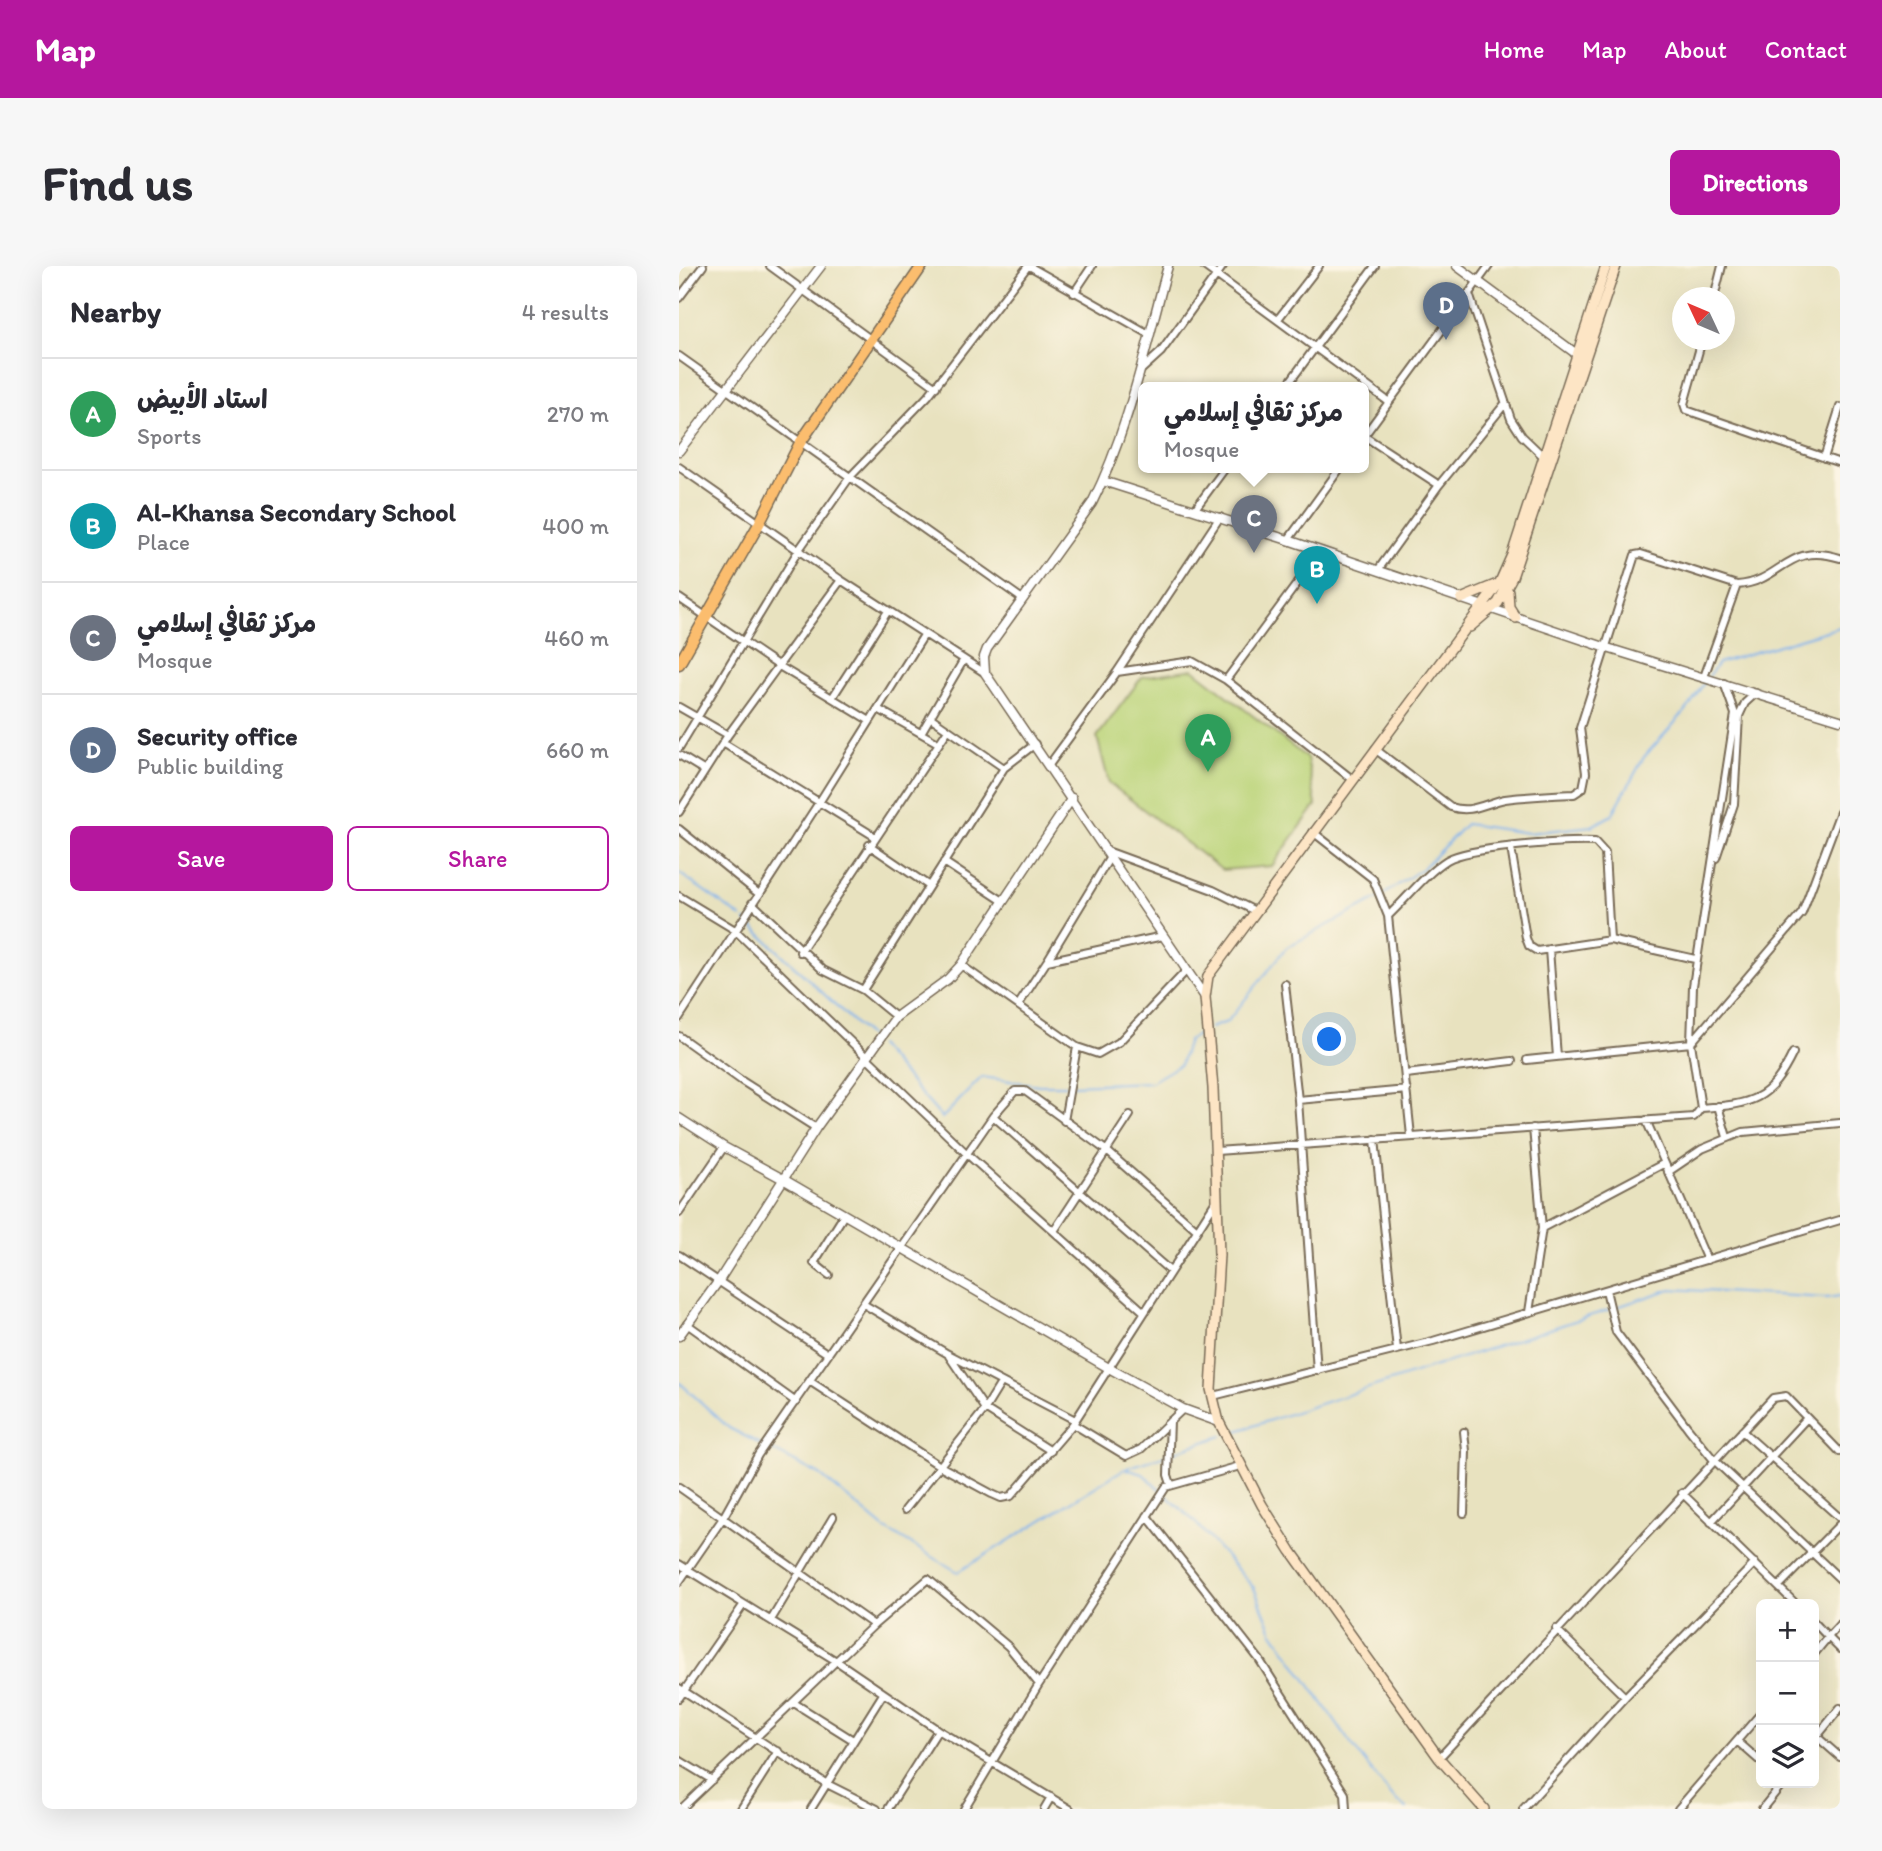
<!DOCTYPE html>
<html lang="en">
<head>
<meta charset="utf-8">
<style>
	body { margin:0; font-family:Itim,"Playpen Sans Arabic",sans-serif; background:#f7f7f7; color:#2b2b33 }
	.controls { position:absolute; right:21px; bottom:21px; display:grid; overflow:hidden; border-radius:10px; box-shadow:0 7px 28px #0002 }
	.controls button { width:63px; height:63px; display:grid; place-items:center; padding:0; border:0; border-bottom:2px solid #e1e1e2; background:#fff; color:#2b2b33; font:35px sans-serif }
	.compass { position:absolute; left:993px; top:21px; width:63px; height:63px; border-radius:50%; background:#fff; box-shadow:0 7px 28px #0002; rotate:314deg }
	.you { position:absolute; left:651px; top:774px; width:24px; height:24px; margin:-18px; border:5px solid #fff; border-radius:50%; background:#1a73e8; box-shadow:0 0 0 10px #1a73e833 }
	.badge { display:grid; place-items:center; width:46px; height:46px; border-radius:50%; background:#b5179e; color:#fff; font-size:23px; font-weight:700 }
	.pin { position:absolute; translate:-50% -58px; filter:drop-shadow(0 2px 4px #0008) }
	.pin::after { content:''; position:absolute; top:37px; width:24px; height:21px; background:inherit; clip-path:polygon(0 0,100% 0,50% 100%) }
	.popup { position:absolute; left:459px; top:116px; width:231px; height:91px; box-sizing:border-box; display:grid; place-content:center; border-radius:10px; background:#fff; filter:drop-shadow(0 2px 5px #0005); font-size:23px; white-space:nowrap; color:#7c7c81 }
	.popup b { font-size:26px; color:#2b2b33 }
	.popup::after { content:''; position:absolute; left:50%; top:100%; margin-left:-14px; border:14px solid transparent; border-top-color:#fff }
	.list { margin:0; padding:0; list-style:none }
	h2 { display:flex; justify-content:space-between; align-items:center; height:91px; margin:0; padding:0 28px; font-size:30px }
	h2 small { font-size:23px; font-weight:400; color:#7c7c81 }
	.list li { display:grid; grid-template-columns:46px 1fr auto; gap:21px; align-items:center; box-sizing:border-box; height:112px; padding:0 28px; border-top:2px solid #e1e1e2 }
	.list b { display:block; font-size:26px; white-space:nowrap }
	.list p { margin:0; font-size:23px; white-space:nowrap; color:#7c7c81 }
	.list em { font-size:23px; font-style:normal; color:#7c7c81 }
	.actions { display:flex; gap:14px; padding:21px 28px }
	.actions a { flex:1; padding:16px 0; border:2px solid #b5179e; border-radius:10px; text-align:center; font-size:24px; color:#b5179e }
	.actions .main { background:#b5179e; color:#fff }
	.icon { flex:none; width:38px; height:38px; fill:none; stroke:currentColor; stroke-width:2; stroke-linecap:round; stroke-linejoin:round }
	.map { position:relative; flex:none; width:1161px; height:1543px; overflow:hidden; border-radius:10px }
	header { display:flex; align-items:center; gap:42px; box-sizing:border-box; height:98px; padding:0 35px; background:#b5179e; color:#fff }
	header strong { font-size:33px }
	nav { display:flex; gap:38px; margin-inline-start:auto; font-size:24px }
	.intro { display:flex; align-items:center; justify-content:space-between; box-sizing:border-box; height:168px; padding:0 42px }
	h1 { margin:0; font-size:49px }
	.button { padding:18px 32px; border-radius:10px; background:#b5179e; color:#fff; font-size:24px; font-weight:700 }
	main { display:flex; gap:42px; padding:0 42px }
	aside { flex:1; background:#fff; border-radius:10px; box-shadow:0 7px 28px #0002 }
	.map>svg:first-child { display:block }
</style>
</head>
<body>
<header>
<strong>Map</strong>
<nav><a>Home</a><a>Map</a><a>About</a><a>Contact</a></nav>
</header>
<div class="intro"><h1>Find us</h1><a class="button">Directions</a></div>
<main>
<aside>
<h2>Nearby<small>4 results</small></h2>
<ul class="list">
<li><span class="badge" style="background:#2e9e5b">A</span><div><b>استاد الأبيض</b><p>Sports</p></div><em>270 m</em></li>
<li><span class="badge" style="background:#0f9aa8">B</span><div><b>Al-Khansa Secondary School</b><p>Place</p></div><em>400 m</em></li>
<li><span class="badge" style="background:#6b7280">C</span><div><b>مركز ثقافي إسلامي</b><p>Mosque</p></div><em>460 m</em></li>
<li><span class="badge" style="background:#5c6f8a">D</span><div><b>Security office</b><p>Public building</p></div><em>660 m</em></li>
</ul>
<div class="actions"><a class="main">Save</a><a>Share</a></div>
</aside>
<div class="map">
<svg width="1161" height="1543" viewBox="0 0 1161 1543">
	<rect width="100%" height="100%" fill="#fcf5e5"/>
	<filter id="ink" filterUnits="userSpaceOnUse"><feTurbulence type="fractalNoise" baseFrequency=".0143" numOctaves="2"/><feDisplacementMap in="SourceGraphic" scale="14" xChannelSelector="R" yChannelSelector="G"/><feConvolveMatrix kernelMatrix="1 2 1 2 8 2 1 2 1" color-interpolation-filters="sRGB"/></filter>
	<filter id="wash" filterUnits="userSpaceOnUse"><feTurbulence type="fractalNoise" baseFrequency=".00686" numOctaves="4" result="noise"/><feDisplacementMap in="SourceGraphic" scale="28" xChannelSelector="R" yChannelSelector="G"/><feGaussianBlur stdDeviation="1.57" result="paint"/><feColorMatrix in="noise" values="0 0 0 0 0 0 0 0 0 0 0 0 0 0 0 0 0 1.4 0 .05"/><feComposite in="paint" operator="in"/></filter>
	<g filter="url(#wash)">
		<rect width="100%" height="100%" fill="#e8e2bf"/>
		<path fill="#bbd479" stroke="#7b7f4c" stroke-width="2" d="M 514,403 L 628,492 L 637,539 L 593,600 L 543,604 L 430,517 L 418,471 L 463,411 Z"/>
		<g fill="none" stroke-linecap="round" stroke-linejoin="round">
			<path stroke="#80b3ed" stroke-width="2" d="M 1030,410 L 1039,397 L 1161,361
				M 0,607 L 62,651
				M 704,629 L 744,602 L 787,558 L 849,567 L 913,560 L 933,549 L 965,491 L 1009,442 L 1025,417
				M 66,654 L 195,775
				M 531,762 L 548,756 L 608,681 L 700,632
				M 199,779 L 263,852 L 303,811 L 360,819 L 387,819
				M 393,819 L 472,816 L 501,799 L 509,775 L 526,764
				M 935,1042 L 992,1023 L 1147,1032 L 1161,1030
				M 0,1116 L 50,1162 L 141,1209 L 205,1262 L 279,1306 L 445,1203 L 487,1189
				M 549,1168 L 929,1044
				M 492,1187 L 543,1170
				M 447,1203 L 464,1208 L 515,1255 L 575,1322 L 593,1365 L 672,1478 L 711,1528 L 728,1543"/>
		</g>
	</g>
	<g filter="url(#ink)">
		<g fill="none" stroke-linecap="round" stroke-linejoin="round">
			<defs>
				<path id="minor" d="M 91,0 L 257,121
					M 350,0 L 470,68
					M 525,0 L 710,136
					M 395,27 L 413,0
					M 790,28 L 832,153 L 843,170 L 865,191
					M 0,32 L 24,0
					M 1035,32 L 1043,0
					M 599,53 L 640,0
					M 1023,74 L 1005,138 L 1007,144 L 1161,197
					M 0,90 L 342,332
					M 461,105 L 482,86 L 544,0
					M 607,121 L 696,0
					M 685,170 L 810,0
					M 685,170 L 760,219 L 699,304
					M 1145,192 L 1161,141
					M 0,201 L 162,314 L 306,407
					M 760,219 L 825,139
					M 516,243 L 547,201
					M 609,274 L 662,201
					M 642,285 L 547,414 L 673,513
					M 0,332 L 100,400 L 191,455
					M 438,406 L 513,395 L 547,414
					M 1025,411 L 1058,319
					M 153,432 L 209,345
					M 0,441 L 49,469
					M 199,443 L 259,477
					M 251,451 L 325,502
					M 242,467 L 284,395
					M 44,477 L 195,570
					M 0,482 L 119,285 L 171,211 L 249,130 L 349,0
					M 696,483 L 772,541 C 793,548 806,537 826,533 C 849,530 872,529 895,528 L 904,522 L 907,507 L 901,462 L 956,289 L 962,288 L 1058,319 C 1103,316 1108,275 1161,292
					M 0,489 L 26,505
					M 370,499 L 438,406 L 541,251
					M 0,546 L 49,469 L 162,314
					M 0,563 L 80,628
					M 634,566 L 694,613 L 709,650 L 732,870
					M 190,579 L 250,620
					M 832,582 L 847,672 L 850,680 L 858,685 L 931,674 L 1016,693
					M 428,585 L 534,624 L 576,645
					M 431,591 L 368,695 L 484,670
					M 1037,592 L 1055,538 L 1060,450 L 1066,437 L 1077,427
					M 265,596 L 324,635
					M 0,630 L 56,664 L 288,888 L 464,1045
					M 73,637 L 144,704 L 184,724 L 217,751
					M 709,650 C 728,632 746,608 768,594 C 789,581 888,575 916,576 L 926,587 L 931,674
					M 870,683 L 878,791
					M 121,686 L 269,464
					M 282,699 L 398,781 L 419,788 L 440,776 L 507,705
					M 606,718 L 619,834 L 638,1105
					M 184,724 L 325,502 L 356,478
					M 340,738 L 368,695
					M 0,752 L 141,535 L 245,369
					M 0,770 L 63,815 L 137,862
					M 848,794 L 1012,777 L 1123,647 L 1161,546
					M 727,808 L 833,795
					M 619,834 L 728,824
					M 1039,840 L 1048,871
					M 1022,842 C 1073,838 1091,835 1114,787
					M 314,850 L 491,1005
					M 967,854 L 1028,994
					M 385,855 L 398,781
					M 696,873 L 718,1084
					M 537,885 L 1015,851 L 1022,842 L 1012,777 L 1014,720 L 1056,448 L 1045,417
					M 989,906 L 1023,883 L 1064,866 L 1161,857
					M 0,947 L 45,881
					M 863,962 L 984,898
					M 375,965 L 451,849
					M 0,989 L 149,1088
					M 150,1009 L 135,997 L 165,949
					M 927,1024 L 937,1066 L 1009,1162 L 1034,1193 L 1161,1313
					M 186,1039 L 269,1088 L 396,1154
					M 850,1046 L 863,962 L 854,862
					M 8,1058 L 117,1136
					M 270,1090 L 306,1143 L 372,1185
					M 132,1116 L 261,1200 L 313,1228 L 322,1232 L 332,1230 L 394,1158 L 537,935
					M 534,1130 L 754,1075 L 1161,954
					M 491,1155 L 489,1209 L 492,1218
					M 394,1158 L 447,1190 L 462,1183 L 504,1143
					M 1063,1165 L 1161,1252
					M 785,1166 L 787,1185 L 785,1247
					M 0,1221 L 195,1359
					M 1003,1227 L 1117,1338
					M 226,1244 L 306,1143 L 322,1117
					M 468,1250 L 580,1393 L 666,1528 L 667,1543
					M 1032,1256 L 1128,1152
					M 0,1298 L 159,1396 L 259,1464 L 391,1543
					M 0,1316 L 44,1252 L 79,1189 L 314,850 L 336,825 L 346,825 L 428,885 L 518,964
					M 1100,1320 L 1161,1258
					M 92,1354 L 154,1251
					M 1135,1356 L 1149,1371 L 1135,1388
					M 1161,1358 L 1149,1371 L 1161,1383
					M 0,1422 L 148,1518 L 198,1543
					M 946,1431 L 1076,1297
					M 0,1432 L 65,1338
					M 115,1437 L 174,1474
					M 1136,1469 L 1161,1491
					M 1135,1474 L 1161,1442
					M 1058,1475 L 1082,1496
					M 760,1492 L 1094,1132 L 1107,1130 L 1161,1186
					M 0,1494 L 33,1514
					M 2,1543 L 195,1359 L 249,1313 L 330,1381 L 360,1418
					M 62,1543 L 99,1485
					M 132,1543 L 204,1428
					M 209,1543 L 259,1464
					M 285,1543 L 360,1418 L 487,1221 L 561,1200
					M 365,1543 L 372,1531
					M 844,1543 L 946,1431 L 877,1363
					M 999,1543 L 1082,1447
					M 1083,1543 L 1104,1517"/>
				<path id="tertiary" d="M 489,0 C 467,79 450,164 413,237 L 308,383 L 305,391 L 306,407 L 526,731
					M 778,0 L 903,92
					M 0,185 L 142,0
					M 424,215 L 609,274 L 925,381 L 1161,454
					M 0,852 L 45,881 L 104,913 L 428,1101 L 504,1143 L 540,1156
					M 0,1070 L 41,1013 L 137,862 L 217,751 L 269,713 L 282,699 L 393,532"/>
				<path id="secondary" d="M 829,325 L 830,341 L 837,352
					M 782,333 L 816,319
					M 791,361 L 819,337 L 833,311 L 937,0
					M 805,1543 L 760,1492 L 612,1285 L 583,1239 L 540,1156 L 532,1123 L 540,989 L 534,822 L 526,731 L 529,710 L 821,316 L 833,289 L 927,0"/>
				<path id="primary" d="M 0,398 L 80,258 L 121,177 L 243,0"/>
			</defs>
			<use href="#minor" stroke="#786a56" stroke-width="10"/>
			<use href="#tertiary" stroke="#786a56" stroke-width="11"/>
			<use href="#secondary" stroke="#786a56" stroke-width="12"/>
			<use href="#primary" stroke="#786a56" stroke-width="13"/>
			<use href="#minor" stroke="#fff" stroke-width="6"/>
			<use href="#tertiary" stroke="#fff" stroke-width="8"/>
			<use href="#secondary" stroke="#fde5c5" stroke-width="9"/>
			<use href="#primary" stroke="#fbbd6e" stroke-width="10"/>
		</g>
	</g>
</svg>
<div class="controls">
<button>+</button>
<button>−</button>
<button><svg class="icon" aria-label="layers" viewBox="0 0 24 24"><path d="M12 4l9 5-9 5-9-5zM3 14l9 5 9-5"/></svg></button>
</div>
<svg class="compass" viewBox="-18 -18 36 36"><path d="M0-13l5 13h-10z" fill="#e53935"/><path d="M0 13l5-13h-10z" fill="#7c7c81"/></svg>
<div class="you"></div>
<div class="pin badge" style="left:529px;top:506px;background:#2e9e5b">A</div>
<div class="pin badge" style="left:638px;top:338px;background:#0f9aa8">B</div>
<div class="pin badge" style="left:575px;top:287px;background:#6b7280">C</div>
<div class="popup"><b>مركز ثقافي إسلامي</b>Mosque</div>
<div class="pin badge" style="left:767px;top:74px;background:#5c6f8a">D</div>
</div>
</main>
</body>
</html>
